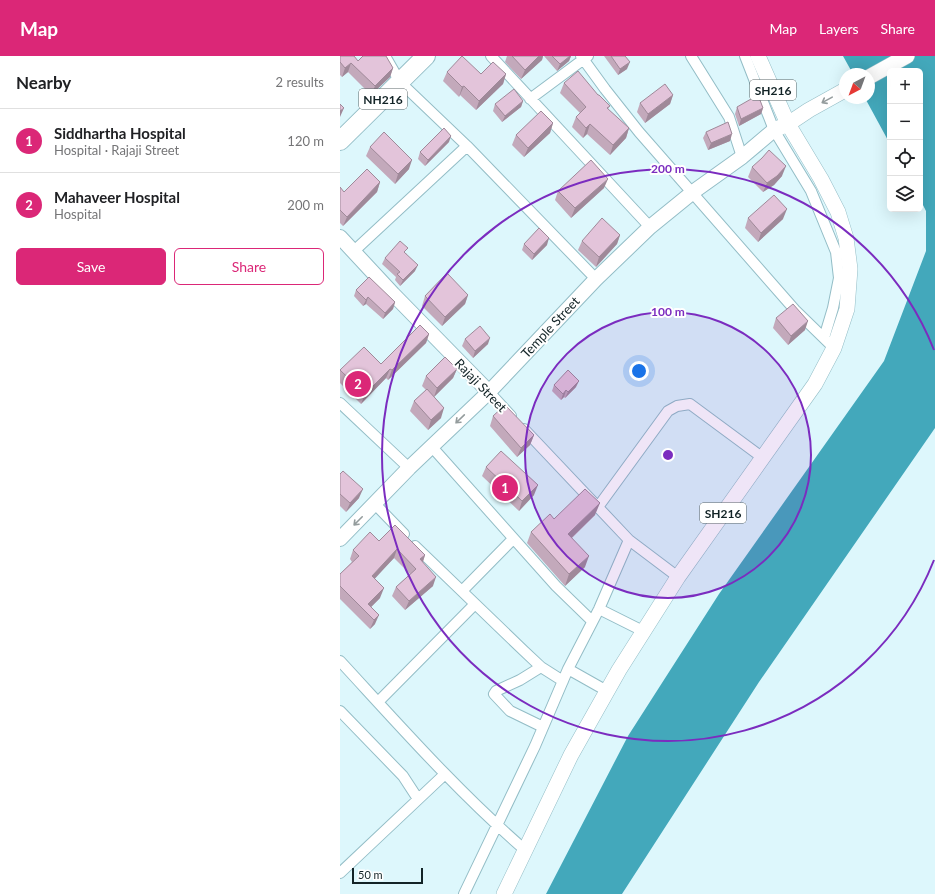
<!DOCTYPE html>
<html lang="en">
<head>
<meta charset="utf-8">
<style>
	body { margin:0; font-family:Lato,sans-serif; background:#f6f6f6; color:#202124 }
	.controls { position:absolute; right:12px; top:12px; display:grid; overflow:hidden; border-radius:6px; box-shadow:0 4px 16px #0002 }
	.controls button { width:36px; height:36px; display:grid; place-items:center; padding:0; border:0; border-bottom:1px solid #e0e0e0; background:#fff; color:#202124; font:20px sans-serif }
	.compass { position:absolute; left:499px; top:12px; width:36px; height:36px; border-radius:50%; background:#fff; box-shadow:0 4px 16px #0002; rotate:221deg }
	.scale { position:absolute; left:12px; bottom:10px; width:71px; box-sizing:border-box; padding-left:4px; border:2px solid #122326; border-top:0; font-size:11px; line-height:14px; white-space:nowrap; color:#122326; -webkit-text-stroke:3px #fff; paint-order:stroke }
	.you { position:absolute; left:299px; top:315px; width:14px; height:14px; margin:-10px; border:3px solid #fff; border-radius:50%; background:#1a73e8; box-shadow:0 0 0 6px #1a73e833 }
	.badge { display:grid; place-items:center; width:26px; height:26px; border-radius:50%; background:#db2777; color:#fff; font-size:13px; font-weight:700 }
	.pin { position:absolute; translate:-50% -50%; border:2px solid #fff; box-shadow:0 1px 4px #0006 }
	.list { margin:0; padding:0; list-style:none }
	h2 { display:flex; justify-content:space-between; align-items:center; height:52px; margin:0; padding:0 16px; font-size:17px }
	h2 small { font-size:13px; font-weight:400; color:#757577 }
	.list li { display:grid; grid-template-columns:26px 1fr auto; gap:12px; align-items:center; box-sizing:border-box; height:64px; padding:0 16px; border-top:1px solid #e0e0e0 }
	.list b { display:block; font-size:15px; white-space:nowrap }
	.list p { margin:0; font-size:13px; white-space:nowrap; color:#757577 }
	.list em { font-size:13px; font-style:normal; color:#757577 }
	.actions { display:flex; gap:8px; padding:12px 16px }
	.actions a { flex:1; padding:9px 0; border:1px solid #db2777; border-radius:6px; text-align:center; font-size:14px; color:#db2777 }
	.actions .main { background:#db2777; color:#fff }
	.icon { flex:none; width:22px; height:22px; fill:none; stroke:currentColor; stroke-width:2; stroke-linecap:round; stroke-linejoin:round }
	.map { position:relative; flex:none; width:595px; height:838px; overflow:hidden }
	header { display:flex; align-items:center; gap:24px; box-sizing:border-box; height:56px; padding:0 20px; background:#db2777; color:#fff }
	header strong { font-size:19px }
	nav { display:flex; gap:22px; margin-inline-start:auto; font-size:14px }
	main { display:flex }
	aside { flex:1; background:#fff }
	.map>svg:first-child { display:block }
</style>
</head>
<body>
<header>
<strong>Map</strong>
<nav><a>Map</a><a>Layers</a><a>Share</a></nav>
</header>
<main>
<aside>
<h2>Nearby<small>2 results</small></h2>
<ul class="list">
<li><span class="badge">1</span><div><b>Siddhartha Hospital</b><p>Hospital · Rajaji Street</p></div><em>120 m</em></li>
<li><span class="badge">2</span><div><b>Mahaveer Hospital</b><p>Hospital</p></div><em>200 m</em></li>
</ul>
<div class="actions"><a class="main">Save</a><a>Share</a></div>
</aside>
<div class="map">
<svg width="595" height="838" viewBox="0 0 595 838">
	<rect width="100%" height="100%" fill="#ddf7fc"/>
	<path fill="#43a8bb" d="M 503,0 L 595,0 L 595,372 L 419,626 L 282,838 L 206,838 L 288,680 L 379,538 L 544,305 L 586,195 L 586,155 L 580,143 L 580,15 L 550,15 L 550,88 L 525,42 L 529,42 L 529,18 L 513,18 Z"/>
	<g fill="none" stroke-linecap="round" stroke-linejoin="round">
		<defs>
			<path id="street" d="M 45,0 L 60,26 L 127,90 L 256,223
				M 151,0 L 310,171
				M 241,0 L 265,33 L 299,76 L 455,254 L 494,292
				M 351,0 L 389,61 L 402,101
				M 405,0 L 434,74 L 471,135 L 496,196 L 499,222 L 493,252 L 484,282
				M 190,43 L 248,0
				M 14,195 L 127,90
				M 149,336 L 171,360
				M 0,347 L 69,412
				M 184,373 L 289,484 L 338,521
				M 92,391 L 216,530 L 252,565
				M 35,448 L 64,478
				M 258,451 L 328,355 L 337,350 L 350,348 L 423,402
				M 75,490 L 184,595 L 201,611 L 223,625
				M 122,535 L 173,483
				M 259,553 L 303,575
				M 0,605 C 60,670 118,736 185,794
				M 201,611 L 180,624 L 156,635 L 154,638 L 170,655 L 203,671
				M 228,613 L 267,635
				M 38,646 L 135,548
				M 0,655 L 63,720 L 78,743
				M 0,817 L 105,718
				M 124,838 L 195,690 L 228,613 L 259,553 L 289,484"/>
			<path id="secondary" d="M 0,181 L 53,238 L 149,336
				M 0,483 L 69,412 L 149,336 L 256,223 L 310,171 L 353,136 L 402,101 L 434,74"/>
			<path id="primary" d="M 529,21 L 567,0
				M 434,74 L 448,68 L 469,54 L 505,34
				M 164,838 L 231,699 L 279,614 L 338,521 L 475,328 L 494,292 L 507,253 L 510,213 L 506,182 L 498,156 L 481,123 L 448,68 L 418,0"/>
			<path id="highway" d="M 0,85 L 86,0"/>
		</defs>
		<use href="#street" stroke="#93bdc6" stroke-width="12"/>
		<use href="#secondary" stroke="#93bdc6" stroke-width="16"/>
		<use href="#primary" stroke="#93bdc6" stroke-width="16"/>
		<use href="#highway" stroke="#93bdc6" stroke-width="20"/>
		<use href="#street" stroke="#fff" stroke-width="10"/>
		<use href="#secondary" stroke="#fff" stroke-width="14"/>
		<use href="#primary" stroke="#fff" stroke-width="15"/>
		<use href="#highway" stroke="#fff" stroke-width="18"/>
	</g>
	<path fill="#c3a9bb" d="M 0,0 L 18,5 L 53,12 L 50,21 L 31,39 L 8,16 L 2,21 L 0,19 Z
		M 167,0 L 203,0 L 202,4 L 181,23 L 165,6 Z
		M 204,0 L 231,0 L 229,5 L 217,15 Z
		M 264,0 L 285,0 L 287,13 L 278,19 Z
		M 107,16 L 141,18 L 166,18 L 163,28 L 136,54 L 120,39 L 119,41 L 103,25 Z
		M 224,27 L 258,39 L 270,50 L 268,53 L 289,72 L 286,82 L 270,99 L 247,78 L 243,82 L 232,71 L 236,61 L 240,57 L 220,37 Z
		M 333,39 L 330,48 L 305,67 L 297,56 L 300,47 Z
		M 183,45 L 181,51 L 162,66 L 153,55 L 155,48 Z
		M 397,51 L 423,52 L 421,58 L 399,70 L 395,58 Z
		M 213,67 L 210,77 L 184,101 L 172,89 L 176,79 Z
		M 366,76 L 390,85 L 368,94 L 363,82 Z
		M 109,86 L 85,110 L 78,103 L 80,96 Z
		M 30,91 L 69,113 L 55,128 L 26,100 Z
		M 412,111 L 442,120 L 434,129 L 423,136 L 408,121 Z
		M 40,126 L 37,136 L 3,170 L 0,167 L 0,131 L 4,136 Z
		M 264,132 L 231,162 L 215,144 L 218,135 Z
		M 408,162 L 443,163 L 418,186 L 405,172 Z
		M 280,179 L 277,188 L 256,211 L 238,194 L 242,185 Z
		M 184,188 L 207,189 L 192,204 L 182,194 Z
		M 66,197 L 75,215 L 60,230 L 55,224 L 56,221 L 42,208 L 45,202 Z
		M 16,234 L 55,246 L 53,253 L 43,263 L 26,248 L 23,250 L 14,240 Z
		M 128,239 L 125,248 L 102,270 L 82,250 L 85,240 Z
		M 436,262 L 465,274 L 448,289 L 433,272 Z
		M 89,278 L 86,287 L 48,324 L 46,322 L 21,348 L 0,327 L 0,314 L 41,308 Z
		M 125,283 L 148,288 L 133,302 L 122,290 Z
		M 117,313 L 113,322 L 94,341 L 101,362 L 88,374 L 70,355 L 74,345 L 86,334 L 82,330 L 86,320 Z
		M 214,329 L 236,331 L 225,342 L 224,341 L 221,344 L 212,335 Z
		M 153,360 L 194,379 L 190,389 L 177,401 L 150,370 Z
		M 146,411 L 194,439 L 179,455 L 142,420 Z
		M 0,418 L 19,442 L 6,456 L 0,450 Z
		M 255,459 L 232,482 L 245,511 L 225,530 L 187,487 L 191,476 L 214,463 Z
		M 39,485 L 85,499 L 83,506 L 93,530 L 65,554 L 52,540 L 56,531 L 70,518 L 54,502 L 34,522 L 40,542 L 31,551 L 35,568 L 30,573 L 0,543 L 0,518 L 12,506 L 10,503 L 13,494 Z"/>
	<path fill="#9f8999" d="M 199,0 L 203,0 L 202,4 L 181,23 L 185,14 Z
		M 230,0 L 231,0 L 229,5 L 217,15 L 220,8 Z
		M 290,6 L 287,13 L 278,19 L 280,13 Z
		M 11,7 L 8,16 L 2,21 L 5,12 Z
		M 53,12 L 50,21 L 31,39 L 35,30 Z
		M 166,18 L 163,28 L 136,54 L 139,45 Z
		M 124,30 L 120,39 L 119,41 L 122,31 Z
		M 333,39 L 330,48 L 305,67 L 308,58 Z
		M 183,45 L 181,51 L 162,66 L 165,60 Z
		M 4,52 L 0,61 L 0,55 Z
		M 423,52 L 421,58 L 399,70 L 401,63 Z
		M 213,67 L 210,77 L 184,101 L 188,92 Z
		M 250,68 L 247,78 L 243,82 L 246,72 Z
		M 289,72 L 286,82 L 270,99 L 273,89 Z
		M 392,78 L 390,85 L 368,94 L 371,87 Z
		M 111,80 L 109,86 L 85,110 L 88,104 Z
		M 72,104 L 69,113 L 55,128 L 58,118 Z
		M 446,110 L 442,120 L 434,129 L 423,136 L 427,127 Z
		M 268,123 L 264,132 L 231,162 L 235,152 Z
		M 40,126 L 37,136 L 3,170 L 7,161 Z
		M 447,153 L 443,163 L 418,186 L 421,177 Z
		M 280,179 L 277,188 L 256,211 L 259,201 Z
		M 209,182 L 207,189 L 192,204 L 194,198 Z
		M 78,209 L 75,215 L 60,230 L 63,224 Z
		M 128,239 L 125,248 L 102,270 L 105,261 Z
		M 28,241 L 26,248 L 23,250 L 26,244 Z
		M 55,246 L 53,253 L 43,263 L 45,257 Z
		M 468,265 L 465,274 L 448,289 L 451,280 Z
		M 89,278 L 86,287 L 48,324 L 52,314 Z
		M 150,282 L 148,288 L 133,302 L 135,295 Z
		M 50,313 L 46,322 L 21,348 L 25,338 Z
		M 117,313 L 113,322 L 94,341 L 97,332 Z
		M 239,325 L 236,331 L 225,342 L 228,336 Z
		M 226,334 L 224,341 L 221,344 L 223,338 Z
		M 104,352 L 101,362 L 88,374 L 91,364 Z
		M 194,379 L 190,389 L 177,401 L 181,392 Z
		M 198,429 L 194,439 L 179,455 L 182,445 Z
		M 23,433 L 19,442 L 6,456 L 10,447 Z
		M 260,447 L 255,459 L 224,489 L 228,478 Z
		M 57,493 L 54,502 L 29,529 L 32,520 Z
		M 85,499 L 82,508 L 80,503 Z
		M 249,500 L 245,511 L 225,530 L 229,518 Z
		M 96,521 L 93,530 L 65,554 L 69,545 Z
		M 44,532 L 40,542 L 26,556 L 28,548 Z
		M 39,559 L 35,568 L 30,573 L 34,564 Z"/>
	<path fill="#e3c4da" stroke="#9f8999" d="M 0,0 L 14,0 L 18,5 L 23,0 L 46,0 L 53,12 L 35,30 L 11,7 L 5,12 L 0,6 Z
		M 122,0 L 141,18 L 153,6 L 166,18 L 139,45 L 124,30 L 122,31 L 107,16 Z
		M 172,0 L 199,0 L 185,14 Z
		M 212,0 L 230,0 L 220,8 Z
		M 271,0 L 285,0 L 290,6 L 280,13 Z
		M 238,15 L 258,39 L 259,39 L 270,50 L 267,52 L 289,72 L 273,89 L 250,68 L 246,72 L 236,61 L 246,51 L 224,27 Z
		M 325,28 L 333,39 L 308,58 L 300,47 Z
		M 174,33 L 183,45 L 165,60 L 155,48 Z
		M 418,39 L 423,52 L 401,63 L 397,51 Z
		M 0,48 L 4,52 L 0,55 Z
		M 201,55 L 213,67 L 188,92 L 176,79 Z
		M 388,66 L 392,78 L 371,87 L 366,76 Z
		M 104,72 L 111,80 L 88,104 L 80,96 Z
		M 44,76 L 72,104 L 58,118 L 30,91 Z
		M 429,94 L 446,110 L 437,120 L 427,127 L 412,111 L 422,102 Z
		M 251,104 L 268,123 L 235,152 L 218,135 Z
		M 27,113 L 40,126 L 7,161 L 0,154 L 0,131 L 4,136 Z
		M 434,139 L 447,153 L 421,177 L 408,162 Z
		M 262,162 L 280,179 L 259,201 L 242,185 Z
		M 199,172 L 209,182 L 194,198 L 184,188 Z
		M 60,185 L 68,192 L 64,196 L 78,209 L 63,224 L 57,218 L 60,216 L 45,202 Z
		M 107,217 L 128,239 L 105,261 L 85,240 Z
		M 29,221 L 55,246 L 45,257 L 28,241 L 26,244 L 16,234 Z
		M 453,248 L 468,265 L 451,280 L 436,262 Z
		M 80,269 L 89,278 L 52,314 L 50,313 L 25,338 L 0,314 L 24,291 L 41,308 Z
		M 140,270 L 150,282 L 135,295 L 125,283 Z
		M 105,301 L 117,313 L 97,332 L 86,320 Z
		M 228,314 L 239,325 L 228,336 L 226,334 L 223,338 L 214,329 Z
		M 87,333 L 104,352 L 91,364 L 74,345 Z
		M 165,349 L 194,379 L 181,392 L 153,360 Z
		M 161,395 L 198,429 L 182,445 L 146,411 Z
		M 3,415 L 23,433 L 10,447 L 0,438 L 0,418 Z
		M 245,433 L 260,447 L 228,478 L 249,500 L 229,518 L 191,476 L 210,458 L 214,463 Z
		M 55,469 L 85,499 L 80,503 L 96,521 L 69,545 L 56,531 L 76,513 L 57,493 L 32,520 L 44,532 L 28,548 L 39,559 L 34,564 L 0,530 L 0,518 L 19,500 L 13,494 L 30,476 L 39,485 Z"/>
	<defs><path id="oneway-shaft" d="M-6 0H5M1.5-3L5.5 0L1.5 3" fill="none" stroke-width="1.6" stroke-linecap="round" stroke-linejoin="round"/></defs>
	<g stroke="#949c9d">
		<use href="#oneway-shaft" transform="translate(487 44) rotate(151)"/>
		<use href="#oneway-shaft" transform="translate(120 363) rotate(136)"/>
		<use href="#oneway-shaft" transform="translate(18 465) rotate(135)"/>
	</g>
	<circle cx="328" cy="399" r="143" fill="#7b2cbf" fill-opacity=".12"/>
	<g fill="none" stroke="#7b2cbf" stroke-width="2">
		<circle cx="328" cy="399" r="143"/>
		<path d="M594 504A286 286 0 1 1 594 294"/>
	</g>
	<g text-anchor="middle" dominant-baseline="central" stroke-width="4" stroke-linejoin="round" paint-order="stroke">
		<g fill="#fff" stroke="#596567" stroke-width="1">
			<rect x="410" y="24" width="46" height="20" rx="3"/>
			<rect x="19" y="33" width="48" height="20" rx="3"/>
			<rect x="360" y="447" width="46" height="20" rx="3"/>
		</g>
		<g font-size="12" font-weight="bold" fill="#122326">
			<text x="433" y="34">SH216</text>
			<text x="43" y="43">NH216</text>
			<text x="383" y="457">SH216</text>
		</g>
		<g font-size="13" fill="#122326" stroke="#fff">
			<text transform="translate(210 271) rotate(-47)">Temple Street</text>
			<text transform="translate(141 329) rotate(46)">Rajaji Street</text>
		</g>
	</g>
	<circle cx="328" cy="399" r="6" fill="#7b2cbf" stroke="#fff" stroke-width="2"/>
	<g font-size="12" text-anchor="middle" font-weight="bold" fill="#7b2cbf" stroke="#fff" stroke-width="4" stroke-linejoin="round" paint-order="stroke">
		<text x="328" y="117">200 m</text>
		<text x="328" y="260">100 m</text>
	</g>
</svg>
<div class="controls">
<button>+</button>
<button>−</button>
<button><svg class="icon" aria-label="locate" viewBox="0 0 24 24"><circle cx="12" cy="12" r="6"/><path d="M12 2v4M12 18v4M2 12h4M18 12h4"/></svg></button>
<button><svg class="icon" aria-label="layers" viewBox="0 0 24 24"><path d="M12 4l9 5-9 5-9-5zM3 14l9 5 9-5"/></svg></button>
</div>
<svg class="compass" viewBox="-18 -18 36 36"><path d="M0-13l5 13h-10z" fill="#e53935"/><path d="M0 13l5-13h-10z" fill="#757577"/></svg>
<div class="scale">50 m</div>
<div class="you"></div>
<div class="pin badge" style="left:165px;top:432px">1</div>
<div class="pin badge" style="left:18px;top:328px">2</div>
</div>
</main>
</body>
</html>
